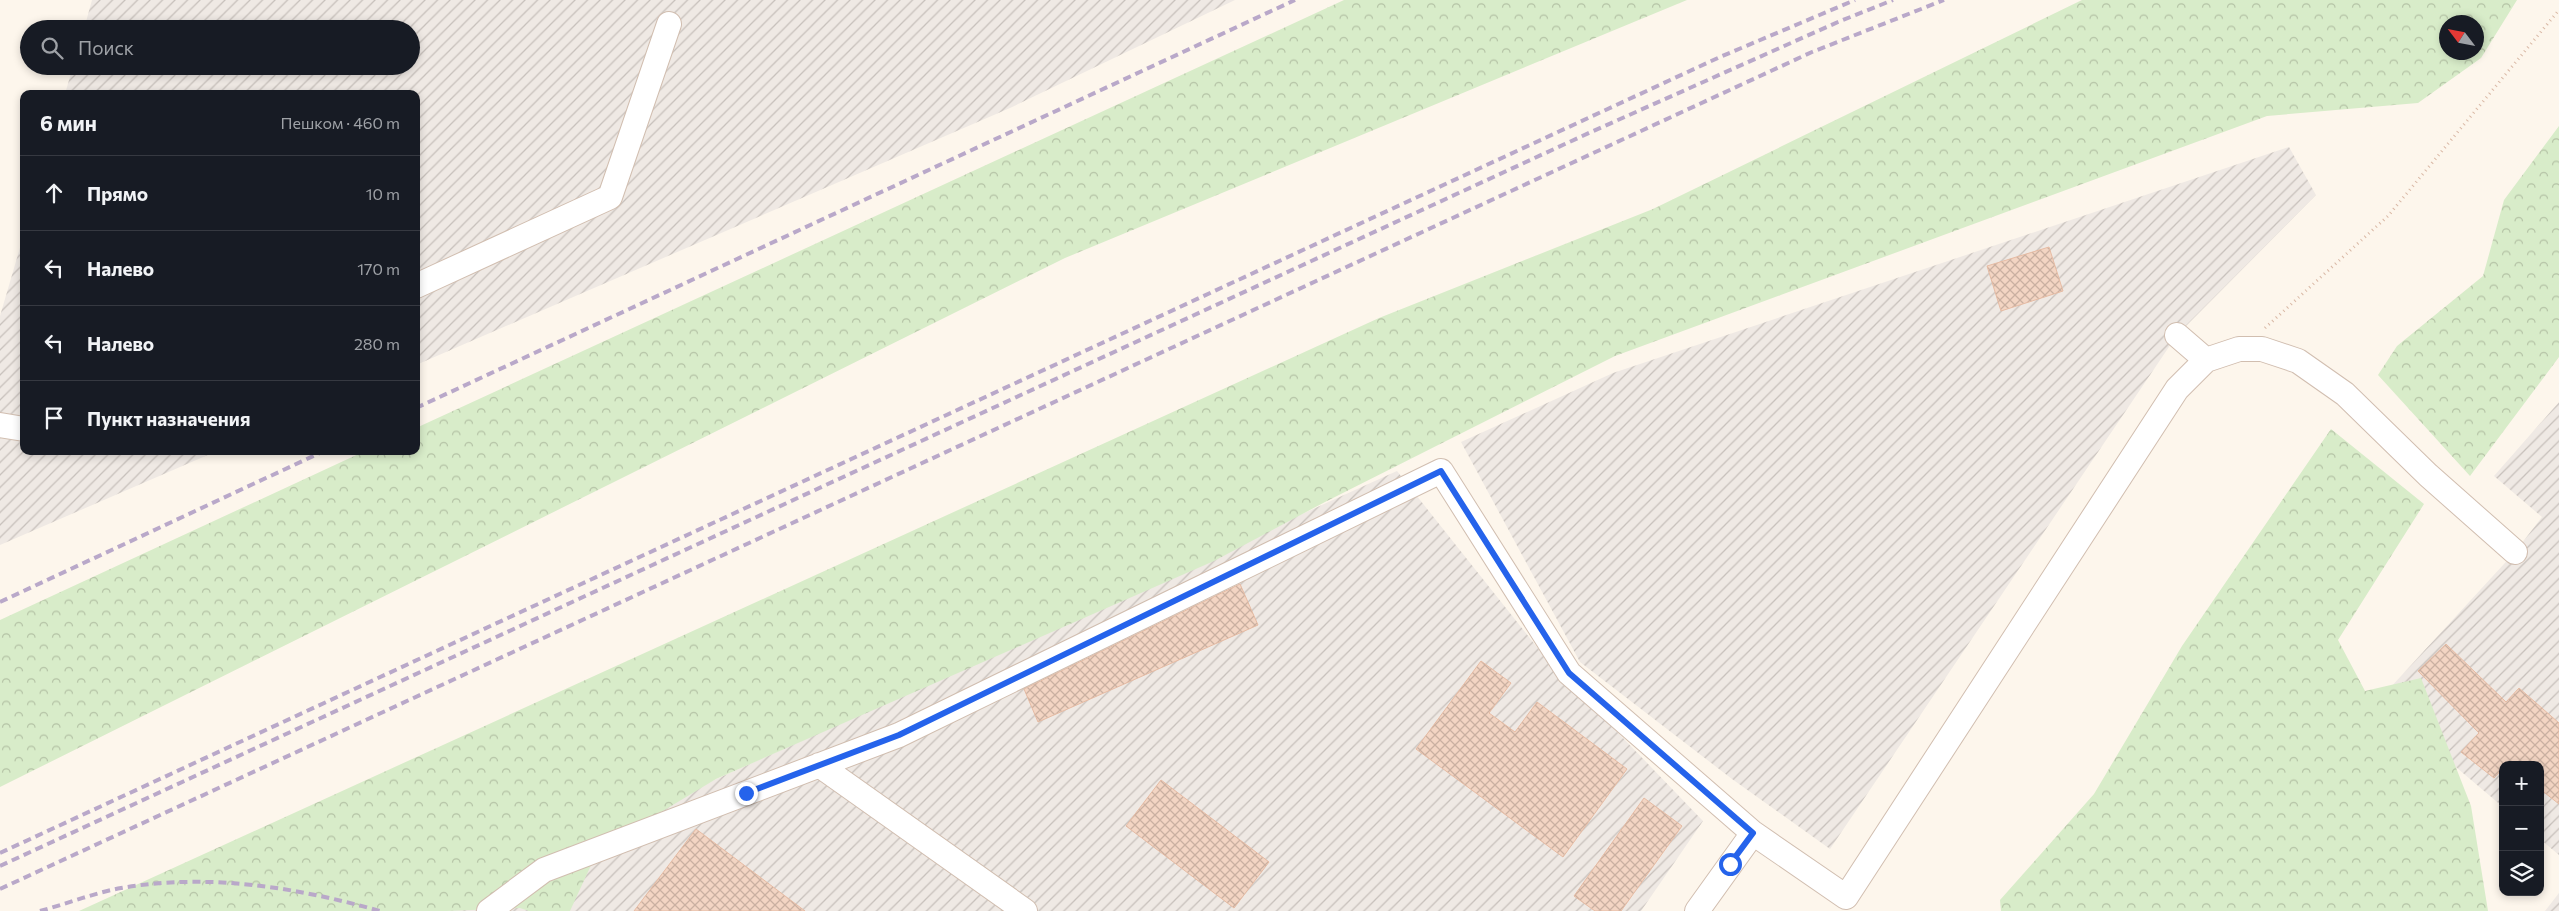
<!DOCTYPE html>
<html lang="ru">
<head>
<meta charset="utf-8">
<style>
	body { margin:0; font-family:Commissioner,sans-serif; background:#242831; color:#f1f3f6 }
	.controls { position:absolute; right:15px; bottom:15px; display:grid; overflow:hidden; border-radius:10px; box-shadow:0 2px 8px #0003 }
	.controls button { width:45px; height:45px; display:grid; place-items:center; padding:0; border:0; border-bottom:1px solid #363941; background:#171b24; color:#f1f3f6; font:25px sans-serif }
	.compass { position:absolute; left:2439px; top:15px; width:45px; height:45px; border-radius:50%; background:#171b24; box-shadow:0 2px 8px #0003; rotate:302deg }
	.stop { position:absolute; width:15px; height:15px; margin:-11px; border:4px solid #2563eb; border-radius:50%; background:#fff }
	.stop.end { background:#2563eb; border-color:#fff; box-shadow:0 1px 5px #0008 }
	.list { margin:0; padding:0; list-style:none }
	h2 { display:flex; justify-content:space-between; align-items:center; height:65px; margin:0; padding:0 20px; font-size:21px }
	h2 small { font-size:16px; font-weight:400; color:#9ea1a6 }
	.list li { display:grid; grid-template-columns:32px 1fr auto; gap:15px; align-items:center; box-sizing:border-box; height:75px; padding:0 20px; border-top:1px solid #363941 }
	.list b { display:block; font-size:19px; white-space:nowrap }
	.list em { font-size:16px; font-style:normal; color:#9ea1a6 }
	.icon { flex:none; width:28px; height:28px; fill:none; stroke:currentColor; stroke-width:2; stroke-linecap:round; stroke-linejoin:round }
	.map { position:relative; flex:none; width:2559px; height:911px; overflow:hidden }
	.search { position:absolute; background:#171b24; box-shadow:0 2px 8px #0003; left:20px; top:20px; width:400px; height:55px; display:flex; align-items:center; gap:12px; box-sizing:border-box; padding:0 18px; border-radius:28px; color:#9ea1a6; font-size:19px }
	.panel { position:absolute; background:#171b24; box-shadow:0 2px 8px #0003; left:20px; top:90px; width:400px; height:365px; border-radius:10px }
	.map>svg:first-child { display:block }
</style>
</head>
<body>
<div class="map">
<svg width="2559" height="911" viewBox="0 0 2559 911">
	<defs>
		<pattern id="industrial-furrows" width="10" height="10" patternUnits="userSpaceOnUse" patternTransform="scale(1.25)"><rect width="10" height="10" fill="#efe9e4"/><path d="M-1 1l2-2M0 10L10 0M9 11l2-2" fill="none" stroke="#c7c0bb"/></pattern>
		<pattern id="forest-crowns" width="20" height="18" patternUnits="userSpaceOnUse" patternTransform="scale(1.25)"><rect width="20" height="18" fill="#d8ecc9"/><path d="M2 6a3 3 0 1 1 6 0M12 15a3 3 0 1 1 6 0" fill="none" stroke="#b4c2a5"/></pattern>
		<pattern id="building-cross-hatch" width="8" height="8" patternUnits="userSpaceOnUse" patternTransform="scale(1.25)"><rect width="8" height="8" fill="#f3d5c3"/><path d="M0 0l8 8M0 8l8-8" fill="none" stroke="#cab0a1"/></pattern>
	</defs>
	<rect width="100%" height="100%" fill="#fdf6ec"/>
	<path fill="url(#industrial-furrows)" d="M 92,0 L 1235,0 L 1010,108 L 416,365 L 416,94 L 65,94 L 73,66 L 411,66 L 411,29 L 84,29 Z
		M 2289,147 L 2316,195 L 2177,335 L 1830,849 L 1732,779 L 1580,662 L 1461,442 L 1613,373 Z
		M 24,234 L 24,451 L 217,451 L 0,545 L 0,316 Z
		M 2559,402 L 2559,855 L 2540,839 L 2540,765 L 2503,765 L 2503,807 L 2378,701 L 2515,552 L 2542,517 L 2494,476 Z
		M 1397,471 L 1544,656 L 1703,821 L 1641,911 L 336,911 L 469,891 Z
		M 2559,893 L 2559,911 L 2545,911 Z"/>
	<path fill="url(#forest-crowns)" fill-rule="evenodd" d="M 1344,0 L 1687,0 L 1065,258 L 0,787 L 0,620 L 365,451 L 416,451 L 416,428 Z
		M 2082,0 L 2517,0 L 2481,58 L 2418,103 L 2267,116 L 1615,356 L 1325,502 L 1214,561 L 716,779 L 598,850 L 570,911 L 529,911 L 520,908 L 446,911 L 79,911 L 1379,318 L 1653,209 ZM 2446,22 L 2476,22 L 2476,52 L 2446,52 Z
		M 2559,126 L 2559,357 L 2470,476 L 2378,375 L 2397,346 L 2483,276 L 2504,200 Z
		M 2331,429 L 2424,504 L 2338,640 L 2365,691 L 2421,678 L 2471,806 L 2488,911 L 2001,911 L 2000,900 L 2094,794 L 2182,646 Z"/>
	<path fill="url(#building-cross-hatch)" stroke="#e6bba3" d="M 2049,247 L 2063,291 L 2001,311 L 1987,266 Z
		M 1240,584 L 1258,625 L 1038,722 L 1024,689 Z
		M 2446,644 L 2506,702 L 2519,688 L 2559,723 L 2559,804 L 2540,789 L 2540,765 L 2503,765 L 2503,768 L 2494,778 L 2461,752 L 2479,733 L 2418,671 Z
		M 1481,661 L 1511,683 L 1489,713 L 1515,732 L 1537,702 L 1627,769 L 1563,857 L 1416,749 Z
		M 1161,780 L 1269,862 L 1234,908 L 1126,826 Z
		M 1644,798 L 1682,826 L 1621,911 L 1595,911 L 1574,896 Z
		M 696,829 L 805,911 L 634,911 Z"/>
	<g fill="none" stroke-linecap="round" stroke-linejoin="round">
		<defs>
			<path id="minor" d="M 416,286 L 610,197 L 669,24
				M 2177,335 L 2206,360
				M 0,425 L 24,429
				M 819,765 L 1025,911
				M 1753,833 L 1846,897 L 2177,389 L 2206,360 L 2239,349 L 2262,349 L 2298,361 L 2345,394 L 2428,475 L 2515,552
				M 489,911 L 544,870 L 899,735 L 1441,471 L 1569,673 L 1753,833 L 1697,911"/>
		</defs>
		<use href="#minor" stroke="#d1beb0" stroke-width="26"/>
		<path stroke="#d9b8a5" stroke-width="3" stroke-dasharray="1 4" stroke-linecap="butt" d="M 2265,328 L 2388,216 L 2559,10"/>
		<use href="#minor" stroke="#fff" stroke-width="24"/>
		<path stroke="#b9a8c9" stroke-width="4" stroke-dasharray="8 5" stroke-linecap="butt" d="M 416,408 L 1295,0
			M 0,602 L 324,451
			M 0,853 L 1720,57 L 1855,0
			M 0,866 L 1591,132 L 1838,22 L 1893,0
			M 0,889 L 1812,52 L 1944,0
			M 40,911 C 66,904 94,893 121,888 C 209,873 295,887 380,911"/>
	</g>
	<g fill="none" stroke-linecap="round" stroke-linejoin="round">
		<path stroke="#2563eb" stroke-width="6" d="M 746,793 L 899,735 L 1441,471 L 1569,673 L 1753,833 L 1730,864"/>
	</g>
</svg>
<div class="controls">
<button>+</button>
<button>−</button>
<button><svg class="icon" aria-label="layers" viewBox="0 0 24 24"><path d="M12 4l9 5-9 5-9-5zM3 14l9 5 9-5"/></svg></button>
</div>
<svg class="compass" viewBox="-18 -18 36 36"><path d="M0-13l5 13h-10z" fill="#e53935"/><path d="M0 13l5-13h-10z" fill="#9ea1a6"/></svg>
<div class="stop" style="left:1730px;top:864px"></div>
<div class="stop end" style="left:746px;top:793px"></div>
<div class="search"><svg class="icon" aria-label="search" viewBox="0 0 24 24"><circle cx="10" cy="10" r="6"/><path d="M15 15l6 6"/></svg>Поиск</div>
<section class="panel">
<h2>6 мин<small>Пешком · 460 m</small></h2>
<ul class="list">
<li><svg class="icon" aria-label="ahead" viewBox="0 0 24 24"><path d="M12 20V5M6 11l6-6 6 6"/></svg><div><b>Прямо</b></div><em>10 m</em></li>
<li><svg class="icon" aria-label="left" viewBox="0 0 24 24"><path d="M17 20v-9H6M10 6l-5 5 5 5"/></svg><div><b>Налево</b></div><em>170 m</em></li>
<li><svg class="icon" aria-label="left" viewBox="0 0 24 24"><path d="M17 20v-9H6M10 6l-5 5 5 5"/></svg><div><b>Налево</b></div><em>280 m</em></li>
<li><svg class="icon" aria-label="arrive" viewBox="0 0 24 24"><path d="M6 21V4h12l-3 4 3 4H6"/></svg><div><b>Пункт назначения</b></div></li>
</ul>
</section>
</div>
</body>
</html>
